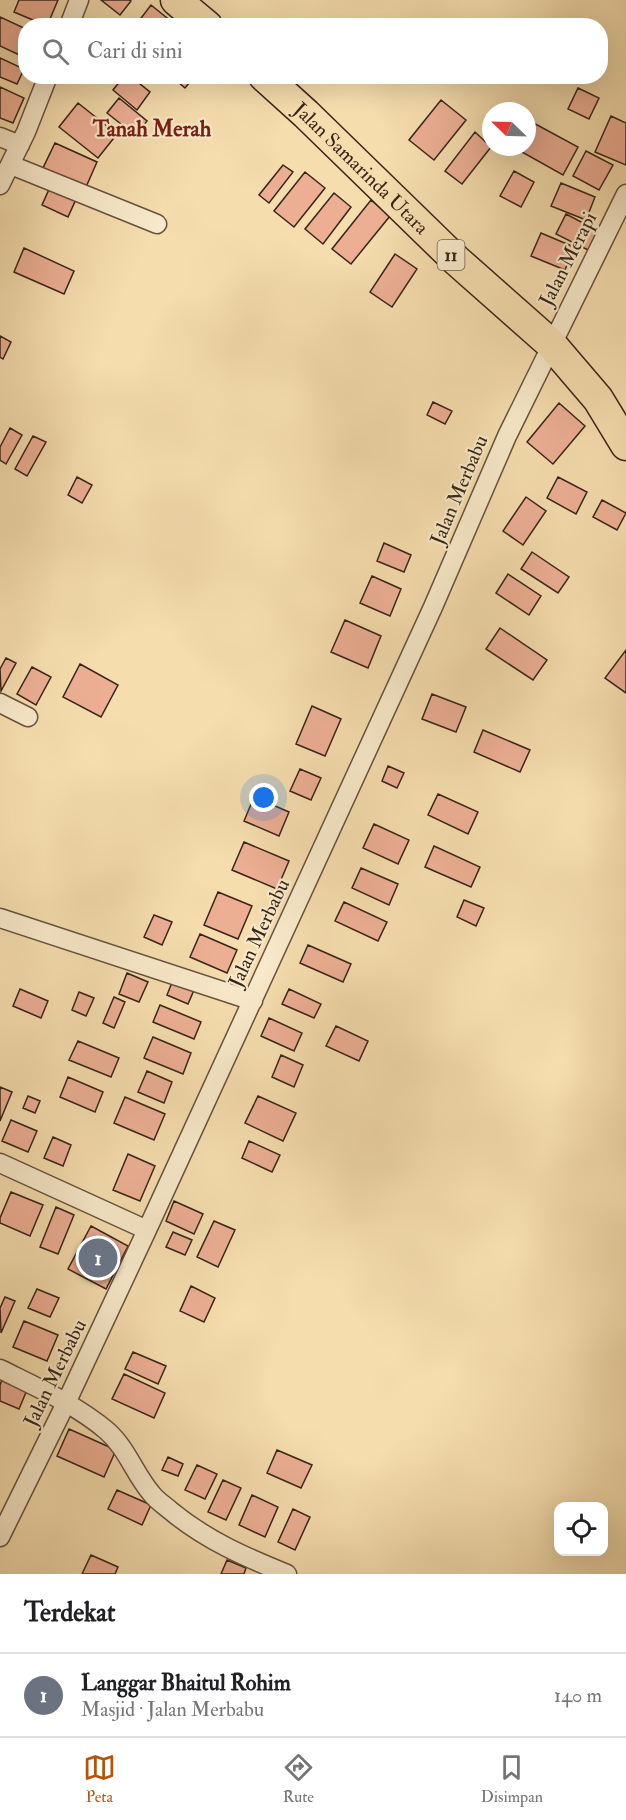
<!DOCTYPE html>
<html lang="id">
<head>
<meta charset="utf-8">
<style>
	body { margin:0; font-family:"IM FELL Double Pica",serif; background:#f2f2f2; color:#202124 }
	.controls { position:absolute; right:18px; bottom:18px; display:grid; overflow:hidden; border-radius:12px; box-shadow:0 6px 24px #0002 }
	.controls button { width:54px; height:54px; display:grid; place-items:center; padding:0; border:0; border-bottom:2px solid #e0e0e0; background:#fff; color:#202124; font:30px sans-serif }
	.compass { position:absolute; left:482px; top:102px; width:54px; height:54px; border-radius:50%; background:#fff; box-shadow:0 6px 24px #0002; rotate:293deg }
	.you { position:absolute; left:264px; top:798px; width:21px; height:21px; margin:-15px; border:4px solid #fff; border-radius:50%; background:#1a73e8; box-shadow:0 0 0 9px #1a73e833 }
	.badge { display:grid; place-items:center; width:39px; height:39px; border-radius:50%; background:#b45309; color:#fff; font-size:20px; font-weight:700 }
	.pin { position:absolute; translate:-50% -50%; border:3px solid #fff; box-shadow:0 2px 6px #0006 }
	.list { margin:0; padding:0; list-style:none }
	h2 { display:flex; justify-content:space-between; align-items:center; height:78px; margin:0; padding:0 24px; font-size:26px }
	h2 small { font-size:20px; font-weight:400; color:#757577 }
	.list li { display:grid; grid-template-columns:39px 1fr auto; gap:18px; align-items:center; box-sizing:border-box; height:84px; padding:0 24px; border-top:2px solid #e0e0e0 }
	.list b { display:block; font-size:22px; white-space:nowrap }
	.list p { margin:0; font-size:20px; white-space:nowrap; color:#757577 }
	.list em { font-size:20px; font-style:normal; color:#757577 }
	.icon { flex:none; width:33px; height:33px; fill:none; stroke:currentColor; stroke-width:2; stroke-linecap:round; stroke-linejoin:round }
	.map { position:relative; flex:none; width:626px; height:1574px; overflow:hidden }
	.search { position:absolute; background:#fff; box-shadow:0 6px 24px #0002; left:18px; right:18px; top:18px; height:66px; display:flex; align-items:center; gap:15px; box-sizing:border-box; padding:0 21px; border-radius:24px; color:#757577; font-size:22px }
	.sheet { height:162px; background:#fff }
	nav { display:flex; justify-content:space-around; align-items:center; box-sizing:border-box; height:84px; border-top:2px solid #e0e0e0; background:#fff; font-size:16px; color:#757577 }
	nav a { display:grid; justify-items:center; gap:3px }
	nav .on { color:#b45309 }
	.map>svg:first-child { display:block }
</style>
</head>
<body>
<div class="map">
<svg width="626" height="1574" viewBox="0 0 626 1574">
	<rect width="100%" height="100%" fill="#f5ddae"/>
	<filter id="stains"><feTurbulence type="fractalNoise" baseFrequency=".00333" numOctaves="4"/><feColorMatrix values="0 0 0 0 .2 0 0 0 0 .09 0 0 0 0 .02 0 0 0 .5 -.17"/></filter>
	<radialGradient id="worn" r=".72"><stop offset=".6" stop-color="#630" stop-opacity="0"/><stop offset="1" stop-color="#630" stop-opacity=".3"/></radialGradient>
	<path fill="#edaf94" stroke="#382417" stroke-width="1.5" d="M 19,0 L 58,0 L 47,26 L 14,12 Z
		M 101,0 L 129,0 L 131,1 L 120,15 Z
		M 151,5 L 177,26 L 135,26 Z
		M 0,17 L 26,29 L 26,58 L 0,46 Z
		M 0,58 L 24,69 L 17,84 L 0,77 Z
		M 124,76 L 130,76 L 150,92 L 137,110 L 113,90 Z
		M 171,76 L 195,76 L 185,88 Z
		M 0,87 L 24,98 L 13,123 L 0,118 Z
		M 578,88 L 599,98 L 589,119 L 568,109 Z
		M 119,98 L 147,121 L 136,136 L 107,113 Z
		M 441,100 L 466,120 L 434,160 L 409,140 Z
		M 78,103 L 117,134 L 98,158 L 59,127 Z
		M 611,116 L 626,123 L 626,165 L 595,152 Z
		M 528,120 L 578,147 L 563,175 L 513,147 L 527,147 Z
		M 475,132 L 491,147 L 462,184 L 445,171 Z
		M 55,143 L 97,162 L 86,187 L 43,168 Z
		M 586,151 L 613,165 L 599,190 L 573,176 Z
		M 283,165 L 293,172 L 269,203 L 259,195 Z
		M 514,171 L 534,182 L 521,207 L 500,196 Z
		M 305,172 L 325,188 L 294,227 L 274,211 Z
		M 561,183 L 595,197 L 586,220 L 551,206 Z
		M 51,185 L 77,197 L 68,217 L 42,205 Z
		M 334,193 L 351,207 L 323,244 L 305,229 Z
		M 371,200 L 390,216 L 351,264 L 332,249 Z
		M 566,214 L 600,232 L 590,251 L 556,234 Z
		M 541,233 L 574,247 L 565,270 L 531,256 Z
		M 24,248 L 74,271 L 64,294 L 14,272 Z
		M 395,254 L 417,269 L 392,307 L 370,292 Z
		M 0,336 L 11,342 L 3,359 L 0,357 Z
		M 433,402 L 452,411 L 445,424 L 427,415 Z
		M 559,403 L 585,426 L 553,464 L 527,442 Z
		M 10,428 L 22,435 L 6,464 L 0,460 L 0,447 Z
		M 33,436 L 46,442 L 27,476 L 15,469 Z
		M 77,477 L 92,485 L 82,503 L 68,495 Z
		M 558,477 L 587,492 L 576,514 L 547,498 Z
		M 526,497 L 546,511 L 523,545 L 503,531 Z
		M 602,500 L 626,513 L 617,530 L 593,517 Z
		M 384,543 L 411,555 L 404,572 L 377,561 Z
		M 532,552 L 569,577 L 558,593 L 521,569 Z
		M 508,574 L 541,596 L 529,615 L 496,593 Z
		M 372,576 L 401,589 L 390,616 L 360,603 Z
		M 345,620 L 381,636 L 368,668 L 331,652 Z
		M 500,628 L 547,660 L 533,680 L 486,649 Z
		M 626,650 L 626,693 L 605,678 Z
		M 6,658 L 16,663 L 1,691 L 0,669 Z
		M 80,664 L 118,685 L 101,717 L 63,697 Z
		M 32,667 L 51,677 L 36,705 L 17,694 Z
		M 432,694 L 466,707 L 456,732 L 422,719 Z
		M 312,706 L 341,719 L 325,756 L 296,744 Z
		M 483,730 L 530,750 L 520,772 L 474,752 Z
		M 388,766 L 404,773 L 397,788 L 382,781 Z
		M 300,769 L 321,778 L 311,800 L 290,791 Z
		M 438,794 L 478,812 L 468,834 L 428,815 Z
		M 254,797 L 289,812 L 279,836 L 244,821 Z
		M 374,824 L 409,840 L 398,864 L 363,848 Z
		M 244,842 L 289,861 L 277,889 L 232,870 Z
		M 434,846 L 480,867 L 471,887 L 425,867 Z
		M 361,868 L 398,884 L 389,905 L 352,888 Z
		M 218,892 L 252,906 L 238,939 L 204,925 Z
		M 464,900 L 484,908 L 476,926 L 457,917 Z
		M 344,902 L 387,922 L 378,941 L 335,921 Z
		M 154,915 L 172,922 L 162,945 L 144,937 Z
		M 200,934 L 237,950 L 227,973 L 190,957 Z
		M 308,945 L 351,964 L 343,982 L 300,963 Z
		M 127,973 L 148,982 L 139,1002 L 119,994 Z
		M 173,980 L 194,990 L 188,1004 L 167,995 Z
		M 20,989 L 48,1001 L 41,1018 L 13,1006 Z
		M 289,989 L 321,1004 L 314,1018 L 282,1004 Z
		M 79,992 L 94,998 L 86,1016 L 72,1010 Z
		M 114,997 L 125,1002 L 114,1028 L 103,1023 Z
		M 160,1005 L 201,1022 L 194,1039 L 153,1022 Z
		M 269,1018 L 302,1033 L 294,1051 L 261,1036 Z
		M 336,1026 L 368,1041 L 359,1061 L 326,1046 Z
		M 153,1037 L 191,1053 L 183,1074 L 144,1058 Z
		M 78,1041 L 119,1058 L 111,1077 L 69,1060 Z
		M 281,1055 L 303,1065 L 294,1087 L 272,1077 Z
		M 147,1071 L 172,1082 L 164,1103 L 138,1092 Z
		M 68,1077 L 103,1092 L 95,1112 L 60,1097 Z
		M 0,1087 L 12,1092 L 0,1121 Z
		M 28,1096 L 40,1101 L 35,1113 L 23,1108 Z
		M 258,1096 L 296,1113 L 283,1141 L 245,1123 Z
		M 125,1097 L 165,1114 L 154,1140 L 114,1123 Z
		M 11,1120 L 37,1131 L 28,1152 L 2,1141 Z
		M 53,1137 L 71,1145 L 63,1166 L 44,1158 Z
		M 249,1141 L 280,1155 L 272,1172 L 242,1158 Z
		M 128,1154 L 155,1166 L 140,1201 L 113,1190 Z
		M 11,1192 L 43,1205 L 30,1236 L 0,1223 L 0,1218 Z
		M 174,1201 L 203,1214 L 194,1234 L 166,1221 Z
		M 56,1207 L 74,1215 L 58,1254 L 40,1247 Z
		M 214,1221 L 235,1230 L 218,1267 L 197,1257 Z
		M 91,1226 L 128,1246 L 106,1289 L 68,1269 Z
		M 173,1232 L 192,1240 L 185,1255 L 166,1247 Z
		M 191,1286 L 215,1298 L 204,1322 L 180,1311 Z
		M 37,1289 L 59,1298 L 50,1317 L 28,1308 Z
		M 5,1297 L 15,1301 L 1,1333 L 0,1308 Z
		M 24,1321 L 58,1335 L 47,1361 L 13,1347 Z
		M 133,1352 L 166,1366 L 158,1384 L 125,1369 Z
		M 124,1374 L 165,1393 L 154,1418 L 112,1399 Z
		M 2,1380 L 27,1390 L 19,1409 L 0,1401 L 0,1385 Z
		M 69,1429 L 116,1450 L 104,1477 L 57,1456 Z
		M 277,1450 L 312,1465 L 301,1488 L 267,1473 Z
		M 168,1457 L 183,1464 L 178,1476 L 162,1470 Z
		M 197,1465 L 217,1474 L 205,1499 L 185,1490 Z
		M 223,1480 L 241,1488 L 226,1520 L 208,1512 Z
		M 117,1490 L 151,1505 L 142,1525 L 108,1509 Z
		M 252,1495 L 278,1507 L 265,1537 L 239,1525 Z
		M 293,1509 L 310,1517 L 295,1550 L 278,1542 Z
		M 91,1555 L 118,1567 L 115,1574 L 82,1574 Z
		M 227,1560 L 246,1568 L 244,1574 L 221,1574 Z"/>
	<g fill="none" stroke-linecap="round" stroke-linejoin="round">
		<defs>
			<path id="minor" d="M 69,26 L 79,0
				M 0,137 L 20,145
				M 11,165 L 157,224
				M 0,185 L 26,132 L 48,76
				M 0,703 L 28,717
				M 0,918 L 253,1001
				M 0,1163 L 147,1230
				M 0,1369 C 36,1387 75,1404 106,1430 C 127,1448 134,1473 151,1493 C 156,1500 164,1505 171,1511 C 206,1540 245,1557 287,1574
				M 0,1537 L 66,1403 L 147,1230 L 433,607 L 507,436 L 626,194"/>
			<g id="trunk">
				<path d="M 176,0 L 207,26"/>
				<path id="s1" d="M 264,76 L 306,114 L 456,260 L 551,344 L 598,399 L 626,445"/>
			</g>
		</defs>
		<use href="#minor" stroke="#67523d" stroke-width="21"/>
		<use href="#trunk" stroke="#382417" stroke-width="33"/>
		<use href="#minor" stroke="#f8e9ca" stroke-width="18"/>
		<use href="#trunk" stroke="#f5ddae" stroke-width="30"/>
	</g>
	<g text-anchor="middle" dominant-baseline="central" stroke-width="4.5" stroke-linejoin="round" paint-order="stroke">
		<rect fill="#f8e9ca" stroke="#725f4d" stroke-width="1.5" x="437.5" y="240" width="27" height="30" rx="4.5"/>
		<g font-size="18" font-weight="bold" fill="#382417">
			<text x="451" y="255">11</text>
		</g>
		<g font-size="20" fill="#382417" stroke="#f8e9ca">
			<text stroke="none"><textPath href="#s1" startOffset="134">Jalan Samarinda Utara</textPath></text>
			<text transform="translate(568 259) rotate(-63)">Jalan Merapi</text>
			<text transform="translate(459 490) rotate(-67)">Jalan Merbabu</text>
			<text transform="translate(259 933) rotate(-65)">Jalan Merbabu</text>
			<text transform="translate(55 1373) rotate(-64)">Jalan Merbabu</text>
		</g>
		<g font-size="22" font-weight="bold" fill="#7a1f14" stroke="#f8e9ca">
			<text x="152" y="129">Tanah Merah</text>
		</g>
	</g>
	<rect width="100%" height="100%" filter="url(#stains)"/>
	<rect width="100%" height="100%" fill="url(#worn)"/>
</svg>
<div class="controls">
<button><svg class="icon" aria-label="locate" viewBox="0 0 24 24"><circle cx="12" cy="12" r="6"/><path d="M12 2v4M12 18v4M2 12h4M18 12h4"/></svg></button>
</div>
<svg class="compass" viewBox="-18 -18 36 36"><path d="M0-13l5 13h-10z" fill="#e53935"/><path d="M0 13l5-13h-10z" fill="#757577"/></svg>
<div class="you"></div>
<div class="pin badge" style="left:98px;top:1258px;background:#6b7280">1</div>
<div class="search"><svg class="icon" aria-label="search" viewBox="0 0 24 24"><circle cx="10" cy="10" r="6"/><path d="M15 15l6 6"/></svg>Cari di sini</div>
</div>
<section class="sheet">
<h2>Terdekat<small></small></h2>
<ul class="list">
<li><span class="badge" style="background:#6b7280">1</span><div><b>Langgar Bhaitul Rohim</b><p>Masjid · Jalan Merbabu</p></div><em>140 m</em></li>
</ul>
</section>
<nav>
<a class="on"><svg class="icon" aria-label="map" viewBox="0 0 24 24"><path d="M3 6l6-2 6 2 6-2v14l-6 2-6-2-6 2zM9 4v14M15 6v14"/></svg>Peta</a>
<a><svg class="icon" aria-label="directions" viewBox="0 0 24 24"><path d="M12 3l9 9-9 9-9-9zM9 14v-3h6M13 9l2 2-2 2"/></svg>Rute</a>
<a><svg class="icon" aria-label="saved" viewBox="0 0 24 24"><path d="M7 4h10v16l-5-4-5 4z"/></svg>Disimpan</a>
</nav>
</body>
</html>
